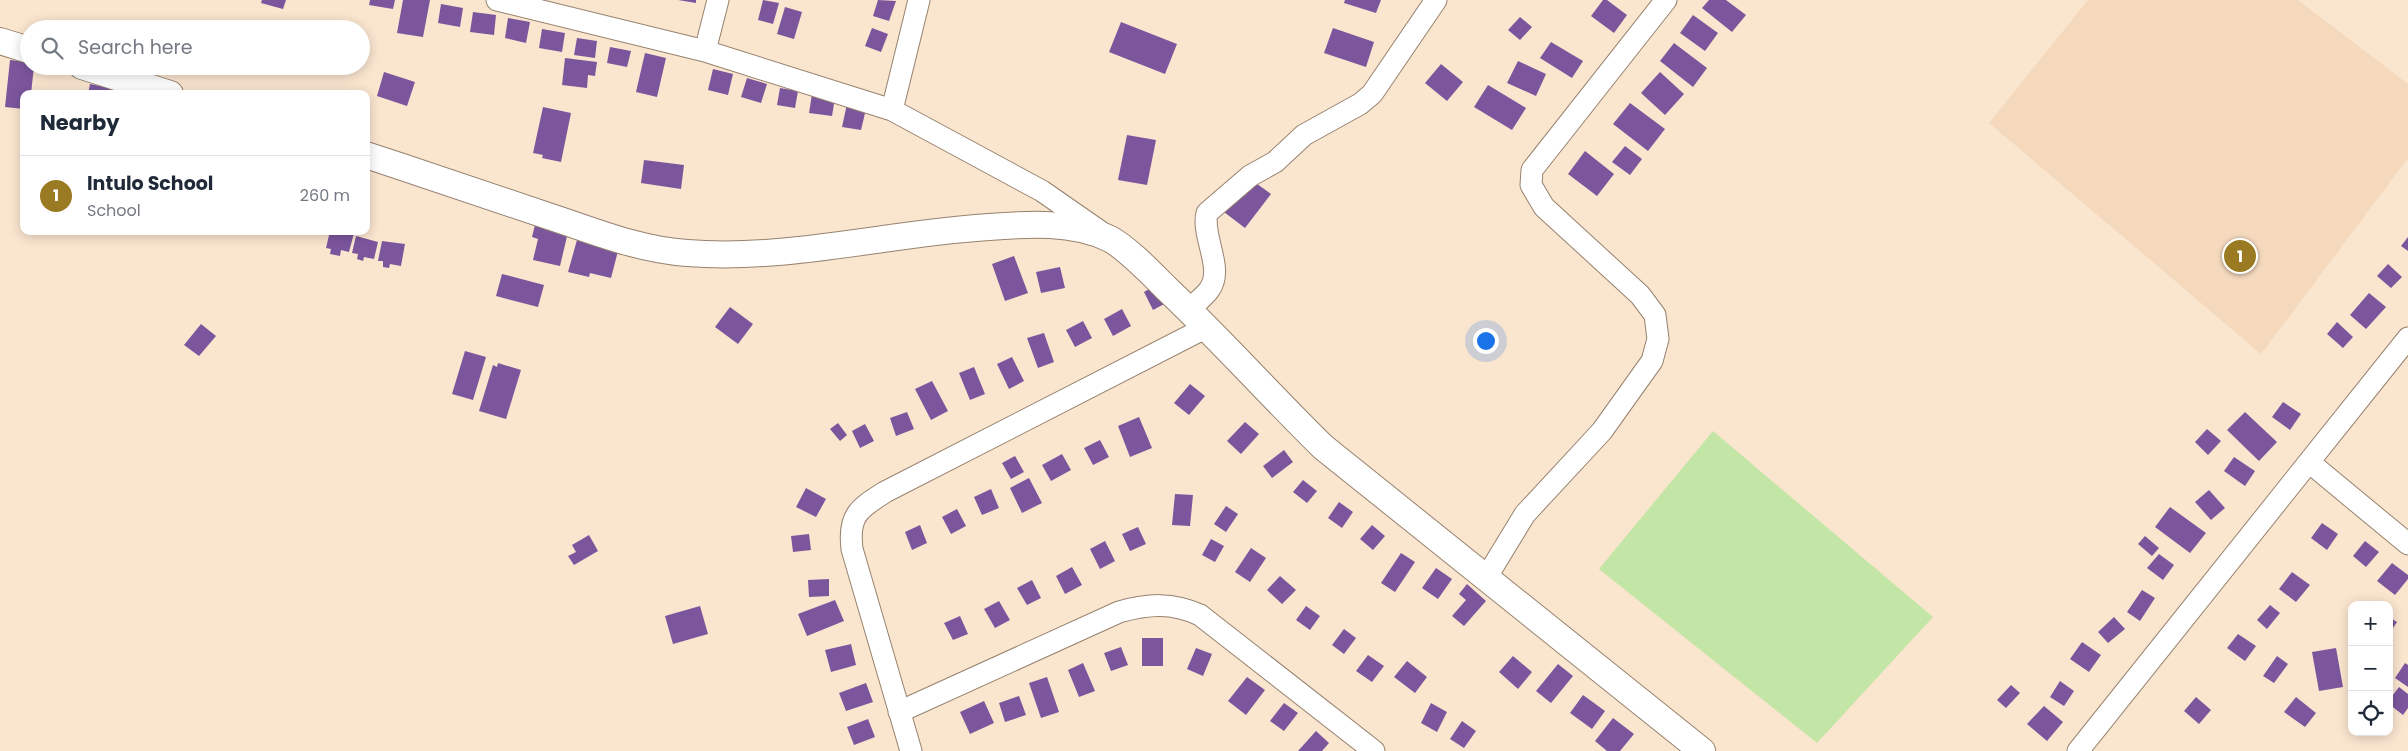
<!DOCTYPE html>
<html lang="en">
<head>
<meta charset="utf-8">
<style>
	body { margin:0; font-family:Poppins,sans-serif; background:#f6f6f7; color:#1f2937 }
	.controls { position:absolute; right:15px; bottom:15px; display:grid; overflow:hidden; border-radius:10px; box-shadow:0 2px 12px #0003 }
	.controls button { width:45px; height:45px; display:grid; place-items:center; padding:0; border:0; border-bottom:1px solid #e0e1e3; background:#fff; color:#1f2937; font:25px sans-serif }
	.you { position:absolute; left:1485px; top:340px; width:18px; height:18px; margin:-12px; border:4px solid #fff; border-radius:50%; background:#1a73e8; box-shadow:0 0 0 8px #1a73e833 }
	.badge { display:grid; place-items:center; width:32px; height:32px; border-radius:50%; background:#9a7a23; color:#fff; font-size:16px; font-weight:700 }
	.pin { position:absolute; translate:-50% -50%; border:2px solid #fff; box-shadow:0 1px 5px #0006 }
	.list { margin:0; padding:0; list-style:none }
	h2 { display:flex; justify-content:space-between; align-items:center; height:65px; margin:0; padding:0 20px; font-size:21px }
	h2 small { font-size:16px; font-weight:400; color:#747a83 }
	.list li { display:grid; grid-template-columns:32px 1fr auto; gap:15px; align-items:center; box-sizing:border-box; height:80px; padding:0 20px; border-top:1px solid #e0e1e3 }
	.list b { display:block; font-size:19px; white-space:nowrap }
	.list p { margin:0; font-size:16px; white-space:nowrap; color:#747a83 }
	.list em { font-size:16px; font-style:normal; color:#747a83 }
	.icon { flex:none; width:28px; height:28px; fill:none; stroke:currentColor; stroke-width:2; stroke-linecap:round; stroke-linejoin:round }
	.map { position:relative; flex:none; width:2408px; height:751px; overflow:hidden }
	.search { position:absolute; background:#fff; box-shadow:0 2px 12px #0003; left:20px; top:20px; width:350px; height:55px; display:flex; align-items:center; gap:12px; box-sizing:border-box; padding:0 18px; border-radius:28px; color:#747a83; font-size:19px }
	.panel { position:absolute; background:#fff; box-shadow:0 2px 12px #0003; left:20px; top:90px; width:350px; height:145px; border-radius:10px }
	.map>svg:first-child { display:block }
</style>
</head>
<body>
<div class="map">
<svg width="2408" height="751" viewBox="0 0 2408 751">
	<rect width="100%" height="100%" fill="#fae5cf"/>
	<path fill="#f4d9bd" d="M 2088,0 L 2298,0 L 2408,84 L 2408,158 L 2261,354 L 1989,123 Z"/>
	<path fill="#c3e5a5" d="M 1713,431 L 1933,617 L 1817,743 L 1599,569 Z"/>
	<path fill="#7c569d" d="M 262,0 L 286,0 L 283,9 L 261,3 Z
		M 370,0 L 395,0 L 393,9 L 369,5 Z
		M 403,0 L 430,0 L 423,37 L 397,33 Z
		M 678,0 L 696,0 L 696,3 Z
		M 763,0 L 779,3 L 773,24 L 758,20 Z
		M 878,0 L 896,1 L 889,21 L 873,16 Z
		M 1345,0 L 1381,0 L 1376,13 L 1344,3 Z
		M 1603,0 L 1607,0 L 1627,15 L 1614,33 L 1591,16 Z
		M 1709,0 L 1726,0 L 1746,15 L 1732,32 L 1702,8 Z
		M 441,4 L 463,8 L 460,27 L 438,23 Z
		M 785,7 L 802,12 L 794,39 L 777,34 Z
		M 473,12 L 496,15 L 494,35 L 470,32 Z
		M 1693,15 L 1718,33 L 1705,51 L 1680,33 Z
		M 1520,17 L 1532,27 L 1520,40 L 1508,30 Z
		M 508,18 L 530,22 L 526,43 L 505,38 Z
		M 1121,22 L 1177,44 L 1165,74 L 1109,52 Z
		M 872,28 L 888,34 L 881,52 L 865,46 Z
		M 1333,28 L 1374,42 L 1366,67 L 1324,53 Z
		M 542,29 L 565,33 L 562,52 L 539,48 Z
		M 577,38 L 597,41 L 595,58 L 574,55 Z
		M 1551,42 L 1583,61 L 1572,78 L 1540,58 Z
		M 1674,43 L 1707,68 L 1693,87 L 1660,61 Z
		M 610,47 L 631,51 L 627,67 L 607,63 Z
		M 645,53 L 666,58 L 657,97 L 636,92 Z
		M 565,58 L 597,62 L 595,76 L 588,75 L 587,88 L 562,85 Z
		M 10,60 L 29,62 L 29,66 L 34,66 L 31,94 L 24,94 L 24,109 L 5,107 Z
		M 1518,61 L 1546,74 L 1536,96 L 1507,83 Z
		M 1441,64 L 1463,82 L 1447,101 L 1425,83 Z
		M 713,69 L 733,74 L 728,95 L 708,90 Z
		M 384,72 L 415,82 L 407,106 L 377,96 Z
		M 1660,72 L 1684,94 L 1665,115 L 1641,93 Z
		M 747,78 L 767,84 L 761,103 L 741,97 Z
		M 90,84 L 115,89 L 114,94 L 88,94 Z
		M 1488,85 L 1526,108 L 1512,130 L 1474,107 Z
		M 780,88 L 798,91 L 795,108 L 777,105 Z
		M 812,94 L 835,98 L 832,116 L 809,113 Z
		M 1630,103 L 1665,129 L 1648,151 L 1613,124 Z
		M 847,104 L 866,109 L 861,130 L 842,127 Z
		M 543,107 L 571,113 L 561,162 L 542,158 L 543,155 L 533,153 Z
		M 1127,135 L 1156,140 L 1147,185 L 1118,180 Z
		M 1625,146 L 1642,159 L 1630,175 L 1612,162 Z
		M 1585,151 L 1614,174 L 1597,196 L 1568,174 Z
		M 644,160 L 684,165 L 681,189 L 641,183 Z
		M 1249,178 L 1271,194 L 1245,228 L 1224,212 Z
		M 536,221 L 569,228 L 560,266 L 533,260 L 538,239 L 532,237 Z
		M 330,231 L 354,233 L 349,252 L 341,250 L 340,256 L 330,254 L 331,249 L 326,248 Z
		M 356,236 L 378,242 L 374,259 L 364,257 L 363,261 L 357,259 L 358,254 L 352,253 Z
		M 2408,237 L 2408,251 L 2401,246 Z
		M 577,240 L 618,251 L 611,278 L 590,273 L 589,277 L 568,272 Z
		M 382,241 L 405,244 L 401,266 L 390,264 L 389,268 L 383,267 L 383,261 L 378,261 Z
		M 1014,256 L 1028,293 L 1005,301 L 992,264 Z
		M 2388,264 L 2402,277 L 2391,288 L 2377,276 Z
		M 1060,267 L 1065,288 L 1041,293 L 1036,272 Z
		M 502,274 L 544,285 L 538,307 L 496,296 Z
		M 1156,285 L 1166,303 L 1153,310 L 1144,292 Z
		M 2369,293 L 2386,307 L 2366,329 L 2350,315 Z
		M 730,307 L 753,324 L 738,344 L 715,327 Z
		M 1122,309 L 1131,326 L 1113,336 L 1104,319 Z
		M 1083,321 L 1092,338 L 1075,347 L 1066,330 Z
		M 2337,322 L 2353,337 L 2343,348 L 2327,334 Z
		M 201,324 L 216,336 L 199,356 L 184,345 Z
		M 1044,333 L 1054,362 L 1038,368 L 1027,338 Z
		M 465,351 L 486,357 L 473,400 L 452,394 Z
		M 1012,357 L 1024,381 L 1009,389 L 997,364 Z
		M 498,363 L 521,370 L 506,419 L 479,411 L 493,365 L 497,367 Z
		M 974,367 L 985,394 L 970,400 L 959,373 Z
		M 932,381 L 948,411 L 931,420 L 915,389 Z
		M 1190,384 L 1205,396 L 1189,415 L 1174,403 Z
		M 2283,402 L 2301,414 L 2290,430 L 2272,417 Z
		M 907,412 L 914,429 L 896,436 L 890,418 Z
		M 2245,412 L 2277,442 L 2259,461 L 2227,430 Z
		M 1139,417 L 1152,448 L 1130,457 L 1118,426 Z
		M 1245,422 L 1259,434 L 1241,454 L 1227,441 Z
		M 838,423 L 847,435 L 840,441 L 830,429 Z
		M 865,424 L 874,441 L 860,448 L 852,431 Z
		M 2207,429 L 2221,441 L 2208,455 L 2195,442 Z
		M 1100,440 L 1109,457 L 1093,465 L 1084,448 Z
		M 1284,450 L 1293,462 L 1272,478 L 1263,466 Z
		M 1062,454 L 1071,470 L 1051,481 L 1042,465 Z
		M 1015,456 L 1024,472 L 1011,479 L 1002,463 Z
		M 2234,457 L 2255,471 L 2245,486 L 2224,471 Z
		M 1029,478 L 1042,503 L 1022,513 L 1010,488 Z
		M 1303,480 L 1317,491 L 1307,503 L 1293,492 Z
		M 806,488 L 826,499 L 816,517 L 796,507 Z
		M 991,489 L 999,508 L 982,515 L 974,497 Z
		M 2209,490 L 2225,508 L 2211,520 L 2195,502 Z
		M 1175,494 L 1193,495 L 1190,526 L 1172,525 Z
		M 1339,502 L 1353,512 L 1342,528 L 1328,518 Z
		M 1226,506 L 1238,514 L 1226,532 L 1214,524 Z
		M 2170,507 L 2206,533 L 2190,553 L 2155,527 Z
		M 957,509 L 966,526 L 951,534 L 942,517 Z
		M 2322,523 L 2338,534 L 2327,550 L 2311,538 Z
		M 920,525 L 927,543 L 912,550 L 905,532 Z
		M 1372,525 L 1385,536 L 1373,550 L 1360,539 Z
		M 1138,527 L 1146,544 L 1130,551 L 1122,534 Z
		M 809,534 L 811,550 L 793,552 L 791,536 Z
		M 589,535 L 598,551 L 574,565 L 568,556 L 576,552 L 572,545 Z
		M 2145,536 L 2159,548 L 2152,556 L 2138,544 Z
		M 1211,539 L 1224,546 L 1215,562 L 1202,555 Z
		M 1105,541 L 1115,561 L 1100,569 L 1090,549 Z
		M 2365,541 L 2379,552 L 2366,567 L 2353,556 Z
		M 1251,548 L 1266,558 L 1250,582 L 1235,572 Z
		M 1401,553 L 1415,562 L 1395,592 L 1381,583 Z
		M 2159,554 L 2174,565 L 2163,580 L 2147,568 Z
		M 2392,563 L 2408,575 L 2408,579 L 2395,595 L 2377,581 Z
		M 1072,567 L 1082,585 L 1065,594 L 1056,576 Z
		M 1436,568 L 1452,579 L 1438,599 L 1422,588 Z
		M 2292,572 L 2310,585 L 2296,602 L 2279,589 Z
		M 1280,576 L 1296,590 L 1282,604 L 1267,590 Z
		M 829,579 L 829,596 L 809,597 L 808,580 Z
		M 1032,580 L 1041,598 L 1027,605 L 1017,588 Z
		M 1467,584 L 1486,601 L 1464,626 L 1452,616 L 1466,600 L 1459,594 Z
		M 2142,590 L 2155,598 L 2140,621 L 2127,612 Z
		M 835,600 L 844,621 L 807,636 L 798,614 Z
		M 999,601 L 1010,620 L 995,628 L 984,609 Z
		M 2270,605 L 2280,613 L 2267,629 L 2257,620 Z
		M 700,606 L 708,634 L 673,644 L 665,616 Z
		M 1306,606 L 1320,616 L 1310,630 L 1296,620 Z
		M 960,616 L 968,634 L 953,640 L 944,623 Z
		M 2114,617 L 2125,629 L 2108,643 L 2098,632 Z
		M 2389,617 L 2397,622 L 2389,634 Z
		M 1344,629 L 1356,638 L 1344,654 L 1332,645 Z
		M 2238,634 L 2256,646 L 2245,661 L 2227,648 Z
		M 1142,638 L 1163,638 L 1163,666 L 1142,666 Z
		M 2082,642 L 2101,655 L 2089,672 L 2070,659 Z
		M 851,644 L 856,665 L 831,672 L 825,650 Z
		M 1121,647 L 1128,665 L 1111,671 L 1104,653 Z
		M 1196,648 L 1212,654 L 1203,676 L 1187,669 Z
		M 2336,648 L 2343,687 L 2319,691 L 2312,652 Z
		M 1368,655 L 1384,666 L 1372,682 L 1356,671 Z
		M 1513,656 L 1532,672 L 1518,689 L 1499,672 Z
		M 2277,656 L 2288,664 L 2274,683 L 2263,676 Z
		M 1407,661 L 1427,677 L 1415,693 L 1394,677 Z
		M 1083,663 L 1095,691 L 1079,697 L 1068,670 Z
		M 2405,663 L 2408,665 L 2408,687 L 2395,678 Z
		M 1558,664 L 1573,676 L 1551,703 L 1536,691 Z
		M 1047,677 L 1059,712 L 1041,718 L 1029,683 Z
		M 1247,677 L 1265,690 L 1246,715 L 1228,701 Z
		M 2060,681 L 2074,691 L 2064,706 L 2050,697 Z
		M 866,683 L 873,702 L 846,711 L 839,693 Z
		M 2011,685 L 2020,693 L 2006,708 L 1997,700 Z
		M 2399,687 L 2408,694 L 2408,708 L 2403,715 L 2389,704 L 2389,700 Z
		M 1583,695 L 1605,711 L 1592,729 L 1570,713 Z
		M 1019,696 L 1026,715 L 1005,722 L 999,703 Z
		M 2196,697 L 2211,710 L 2199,724 L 2184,711 Z
		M 2296,697 L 2316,713 L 2305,727 L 2284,712 Z
		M 984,701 L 994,723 L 970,734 L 960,712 Z
		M 1284,703 L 1298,713 L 1284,731 L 1270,721 Z
		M 1431,703 L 1447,712 L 1437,732 L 1421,723 Z
		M 2044,706 L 2063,722 L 2047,741 L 2027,724 Z
		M 1613,718 L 1634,734 L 1620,751 L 1607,751 L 1595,741 Z
		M 868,719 L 875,737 L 854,745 L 847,727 Z
		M 1462,721 L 1476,731 L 1464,748 L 1450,739 Z
		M 1316,731 L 1329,743 L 1322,751 L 1298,751 Z"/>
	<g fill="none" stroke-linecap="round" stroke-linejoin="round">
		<defs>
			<path id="minor" d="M 497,0 L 705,51 L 892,110 L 1042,191 L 1101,232
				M 705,51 L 718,0
				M 892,110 L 919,0
				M 1189,310 C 1195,303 1204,297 1209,290 C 1225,269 1201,236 1207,213 L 1250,176 L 1275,162 L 1304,135 L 1360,104 L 1372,94 L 1436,0
				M 2309,462 L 2408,544
				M 1486,578 L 1525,514 L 1602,431 L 1652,361 L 1658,339 L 1655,315 L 1640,295 L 1544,207 L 1531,185 L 1532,170 L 1666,0
				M 899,712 L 1119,612 C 1148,604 1172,602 1200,615 L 1374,751
				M 911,751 L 852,549 C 848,516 858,509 885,492 L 1207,327
				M 2078,751 L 2408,338"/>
			<path id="tertiary" d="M 0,41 L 29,50
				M 82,66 L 170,94
				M 366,155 C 427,175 488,196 548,216 C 594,231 639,250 687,253 C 788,261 889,233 989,227 C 1028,224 1073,221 1110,239 C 1127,248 1152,274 1166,288 C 1220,339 1270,395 1323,447 L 1702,751"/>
		</defs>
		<use href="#minor" stroke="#96826e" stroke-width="23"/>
		<use href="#tertiary" stroke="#96826e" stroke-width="28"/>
		<use href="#minor" stroke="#fff" stroke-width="21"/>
		<use href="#tertiary" stroke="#fff" stroke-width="26"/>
	</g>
</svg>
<div class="controls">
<button>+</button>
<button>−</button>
<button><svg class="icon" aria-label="locate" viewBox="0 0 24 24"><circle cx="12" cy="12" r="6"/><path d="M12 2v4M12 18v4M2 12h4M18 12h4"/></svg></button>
</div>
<div class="you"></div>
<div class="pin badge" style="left:2240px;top:256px">1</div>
<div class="search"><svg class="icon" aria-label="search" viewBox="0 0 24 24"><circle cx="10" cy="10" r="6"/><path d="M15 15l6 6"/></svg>Search here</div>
<section class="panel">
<h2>Nearby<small></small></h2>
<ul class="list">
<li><span class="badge">1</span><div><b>Intulo School</b><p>School</p></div><em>260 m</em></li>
</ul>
</section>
</div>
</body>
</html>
